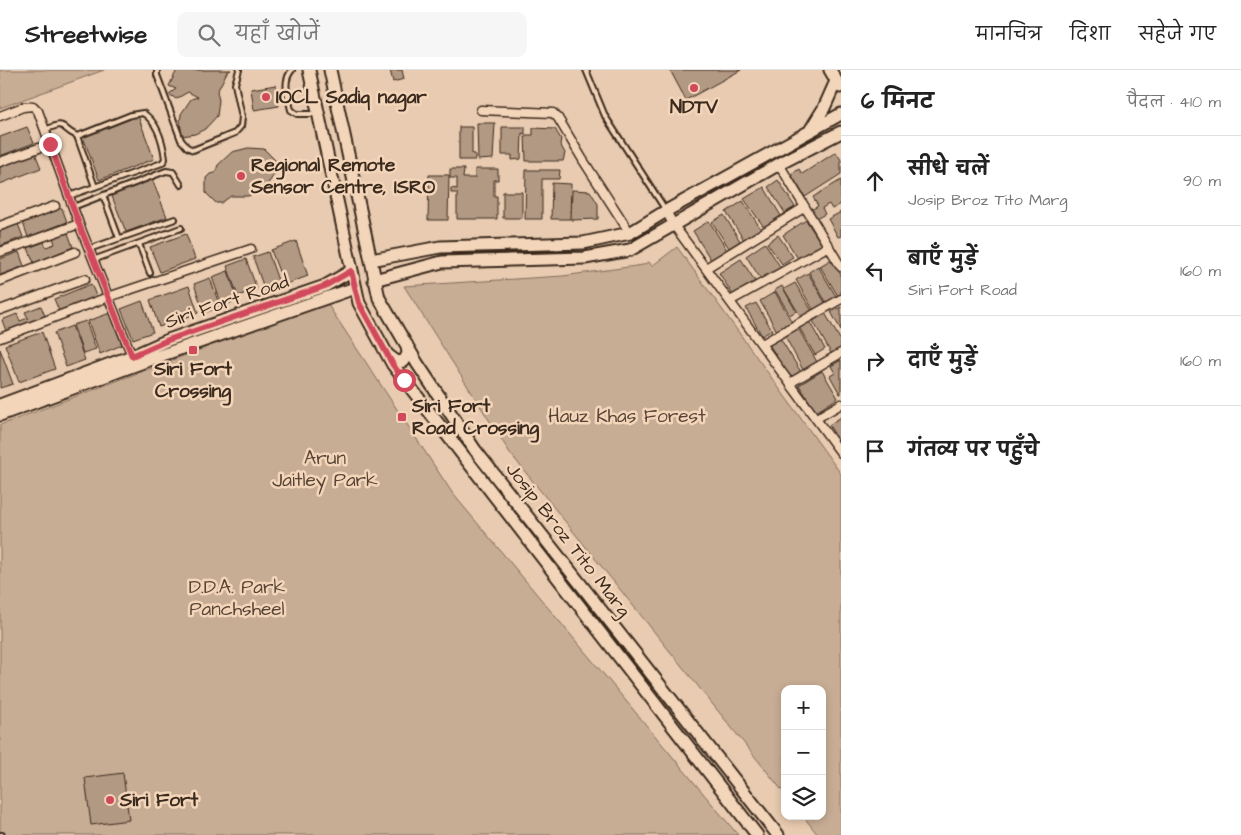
<!DOCTYPE html>
<html lang="hi">
<head>
<meta charset="utf-8">
<style>
	body { margin:0; font-family:"Architects Daughter","Playpen Sans Deva",sans-serif; background:#f6f6f6; color:#222 }
	.controls { position:absolute; right:15px; bottom:15px; display:grid; overflow:hidden; border-radius:10px; box-shadow:0 2px 8px #0003 }
	.controls button { width:45px; height:45px; display:grid; place-items:center; padding:0; border:0; border-bottom:1px solid #e0e0e0; background:#fff; color:#222; font:25px sans-serif }
	.stop { position:absolute; width:15px; height:15px; margin:-11px; border:4px solid #d1495b; border-radius:50%; background:#fff }
	.stop.end { background:#d1495b; border-color:#fff; box-shadow:0 1px 5px #0008 }
	.list { margin:0; padding:0; list-style:none }
	h2 { display:flex; justify-content:space-between; align-items:center; height:65px; margin:0; padding:0 20px; font-size:21px }
	h2 small { font-size:16px; font-weight:400; color:#767676 }
	.list li { display:grid; grid-template-columns:32px 1fr auto; gap:15px; align-items:center; box-sizing:border-box; height:90px; padding:0 20px; border-top:1px solid #e0e0e0 }
	.list b { display:block; font-size:19px; white-space:nowrap }
	.list p { margin:0; font-size:16px; white-space:nowrap; color:#767676 }
	.list em { font-size:16px; font-style:normal; color:#767676 }
	.icon { flex:none; width:28px; height:28px; fill:none; stroke:currentColor; stroke-width:2; stroke-linecap:round; stroke-linejoin:round }
	.map { position:relative; flex:none; width:841px; height:765px; overflow:hidden }
	header { display:flex; align-items:center; gap:30px; box-sizing:border-box; height:70px; padding:0 25px; background:#fff; border-bottom:1px solid #e0e0e0 }
	header strong { font-size:24px }
	nav { display:flex; gap:28px; margin-inline-start:auto; font-size:18px }
	.search { width:350px; height:45px; background:#f6f6f6; display:flex; align-items:center; gap:12px; box-sizing:border-box; padding:0 18px; border-radius:10px; color:#767676; font-size:19px }
	main { display:flex }
	aside { flex:1; background:#fff }
	.map>svg:first-child { display:block }
</style>
</head>
<body>
<header>
<strong>Streetwise</strong>
<div class="search"><svg class="icon" aria-label="search" viewBox="0 0 24 24"><circle cx="10" cy="10" r="6"/><path d="M15 15l6 6"/></svg>यहाँ खोजें</div>
<nav><a>मानचित्र</a><a>दिशा</a><a>सहेजे गए</a></nav>
</header>
<main>
<div class="map">
<svg width="841" height="765" viewBox="0 0 841 765">
	<rect width="100%" height="100%" fill="#e8cbb0"/>
	<filter id="ink" filterUnits="userSpaceOnUse"><feTurbulence type="fractalNoise" baseFrequency=".02" numOctaves="2"/><feDisplacementMap in="SourceGraphic" scale="10" xChannelSelector="R" yChannelSelector="G"/><feConvolveMatrix kernelMatrix="1 2 1 2 8 2 1 2 1" color-interpolation-filters="sRGB"/></filter>
	<g filter="url(#ink)">
		<path fill="#c8ad95" stroke="#826c5a" d="M 0,0 L 104,0 L 0,38 Z
			M 677,177 L 841,404 L 841,765 L 818,765 L 803,746 L 822,746 L 822,619 L 785,619 L 785,724 L 510,383 L 404,216 L 563,206 L 643,195 L 649,192 L 652,196 Z
			M 326,232 L 453,424 L 738,765 L 0,765 L 0,355 Z"/>
		<path fill="#b29983" stroke="#3b2a1e" d="M 177,0 L 231,0 L 227,2 L 217,22 L 219,30 L 217,46 L 205,59 L 195,64 L 182,66 L 180,52 L 181,44 L 191,29 L 198,27 L 188,22 L 176,29 L 169,24 L 176,19 L 169,16 Z
			M 390,0 L 402,0 L 404,9 L 393,12 Z
			M 670,0 L 741,0 L 686,30 Z
			M 276,15 L 279,36 L 254,40 L 251,19 Z
			M 138,46 L 154,89 L 99,110 L 83,67 Z
			M 477,53 L 495,53 L 493,89 L 478,90 Z
			M 27,57 L 34,73 L 0,86 L 0,67 Z
			M 459,57 L 472,57 L 472,84 L 475,84 L 475,90 L 459,90 Z
			M 502,57 L 525,57 L 525,64 L 522,63 L 521,89 L 512,90 L 512,85 L 502,85 Z
			M 533,58 L 555,59 L 561,69 L 560,74 L 565,83 L 563,91 L 526,91 L 525,65 L 533,65 Z
			M 248,78 L 264,79 L 276,91 L 277,99 L 272,108 L 266,116 L 257,122 L 248,126 L 231,126 L 221,133 L 216,133 L 206,123 L 206,108 L 210,104 L 215,103 L 218,95 L 232,82 Z
			M 836,82 L 841,90 L 841,104 L 805,127 L 791,104 L 799,99 L 802,104 Z
			M 35,83 L 41,98 L 0,114 L 0,96 Z
			M 450,99 L 464,99 L 463,108 L 475,108 L 475,99 L 498,99 L 498,110 L 494,110 L 494,126 L 497,126 L 497,149 L 457,149 L 457,123 L 451,123 L 451,118 L 457,119 L 457,108 L 450,108 Z
			M 526,100 L 560,100 L 559,109 L 542,109 L 542,149 L 525,149 Z
			M 429,105 L 449,105 L 448,150 L 428,150 Z
			M 152,109 L 167,147 L 126,162 L 111,124 Z
			M 778,110 L 795,137 L 785,143 L 768,117 Z
			M 841,110 L 841,134 L 832,139 L 829,134 L 822,138 L 825,144 L 816,149 L 811,140 L 818,136 L 813,127 Z
			M 552,113 L 571,114 L 570,149 L 551,149 Z
			M 764,117 L 781,146 L 764,157 L 744,129 Z
			M 572,120 L 590,121 L 598,134 L 598,149 L 571,150 Z
			M 503,122 L 522,122 L 522,148 L 503,148 Z
			M 743,131 L 761,159 L 744,170 L 726,142 Z
			M 62,138 L 67,152 L 28,167 L 23,153 Z
			M 841,142 L 841,166 L 838,167 L 828,149 Z
			M 724,145 L 740,171 L 729,178 L 712,152 Z
			M 806,150 L 822,175 L 799,190 L 783,165 Z
			M 709,151 L 727,180 L 711,190 L 693,161 Z
			M 18,154 L 23,167 L 0,176 L 0,161 Z
			M 68,163 L 73,177 L 34,193 L 28,178 L 44,172 L 46,177 L 55,174 L 53,168 Z
			M 186,164 L 195,189 L 160,202 L 150,177 Z
			M 778,165 L 793,187 L 782,194 L 767,173 Z
			M 296,171 L 308,206 L 284,215 L 271,180 Z
			M 765,173 L 781,198 L 762,211 L 746,186 Z
			M 19,182 L 24,196 L 0,205 L 0,189 Z
			M 268,182 L 280,216 L 265,221 L 253,187 Z
			M 246,189 L 257,219 L 238,226 L 227,196 Z
			M 741,189 L 755,211 L 733,225 L 719,203 Z
			M 832,189 L 841,205 L 841,225 L 838,226 L 820,196 Z
			M 818,196 L 837,228 L 827,234 L 809,202 Z
			M 228,201 L 238,230 L 222,236 L 212,207 Z
			M 808,203 L 827,236 L 815,243 L 796,210 Z
			M 210,208 L 220,237 L 204,243 L 194,214 Z
			M 795,213 L 812,241 L 801,247 L 784,219 Z
			M 91,214 L 97,228 L 60,243 L 54,229 Z
			M 189,216 L 198,243 L 159,257 L 150,230 Z
			M 782,216 L 796,241 L 790,245 L 775,220 Z
			M 775,222 L 793,254 L 778,263 L 760,231 Z
			M 142,231 L 153,262 L 133,269 L 121,239 Z
			M 756,233 L 772,260 L 762,266 L 746,238 Z
			M 41,236 L 45,246 L 6,261 L 2,250 L 17,244 L 20,251 L 28,248 L 25,242 Z
			M 841,237 L 841,260 L 831,242 Z
			M 110,243 L 122,275 L 100,284 L 88,251 Z
			M 825,243 L 841,271 L 841,280 L 832,285 L 813,251 Z
			M 86,251 L 96,279 L 83,283 L 73,255 Z
			M 809,251 L 825,279 L 815,285 L 799,257 Z
			M 72,256 L 85,290 L 66,297 L 54,263 Z
			M 798,258 L 817,292 L 803,300 L 785,266 Z
			M 42,262 L 55,299 L 19,312 L 5,275 Z
			M 780,268 L 801,302 L 790,309 L 769,274 Z
			M 0,279 L 13,314 L 0,318 Z
			M 841,290 L 841,324 L 840,324 L 830,306 L 835,303 L 831,296 Z
			M 822,301 L 838,328 L 816,342 L 799,315 Z
			M 841,347 L 841,375 L 829,355 Z
			M 123,703 L 129,750 L 91,755 L 85,708 Z"/>
		<g fill="none" stroke-linecap="round" stroke-linejoin="round">
			<defs>
				<path id="lane" d="M 157,0 L 157,5 L 181,70 L 187,77 L 193,80 L 235,63 L 241,56 L 242,47 L 235,14 L 239,0
					M 292,0 C 282,11 288,26 291,40 L 297,44 L 316,44
					M 586,0 L 605,46 L 665,139
					M 45,60 C 68,50 59,58 77,66 L 83,64 L 131,45 L 143,43 C 157,52 163,72 165,89 L 162,93 L 69,126
					M 77,66 L 95,117
					M 103,125 L 119,168
					M 73,137 L 166,101 L 173,102 L 181,115
					M 139,174 L 150,203
					M 89,179 L 175,149
					M 93,190 L 181,158
					M 0,765 L 2,765"/>
				<path id="street" d="M 481,40 L 553,43 L 558,48 L 583,90 L 630,163
					M 0,46 L 23,37 L 33,36 L 38,41 L 79,154 L 132,286
					M 0,92 L 50,74
					M 779,94 L 841,197
					M 666,141 L 673,154 L 841,383
					M 0,156 L 55,136
					M 0,182 L 79,154
					M 706,198 L 805,137
					M 0,211 L 75,182
					M 730,231 L 829,176
					M 0,240 L 85,209
					M 0,268 L 108,227 L 251,179
					M 762,274 L 841,229
					M 790,313 L 841,283
					M 817,348 L 841,334"/>
				<path id="secondary" d="M 309,0 L 359,233 L 393,295 L 757,765
					M 330,0 L 379,228 L 417,293 L 475,380 L 778,765
					M 830,0 L 840,17
					M 811,59 L 824,38 L 836,11
					M 371,190 L 440,177 L 583,173 L 630,163 L 666,141 L 841,44
					M 374,210 L 442,192 L 585,188 L 630,180 L 779,94 L 841,62
					M 389,286 L 397,292 L 404,291 L 408,284 L 407,275
					M 0,335 L 132,286 L 168,270 L 325,216 L 351,201
					M 0,345 L 165,284 L 355,218"/>
			</defs>
			<use href="#lane" stroke="#3b2a1e" stroke-width="8"/>
			<use href="#street" stroke="#3b2a1e" stroke-width="11"/>
			<use href="#secondary" stroke="#3b2a1e" stroke-width="15"/>
			<use href="#lane" stroke="#f3d5b9" stroke-width="4"/>
			<use href="#street" stroke="#f3d5b9" stroke-width="8"/>
			<use href="#secondary" stroke="#f3d5b9" stroke-width="11"/>
		</g>
	</g>
	<g fill="none" stroke-linecap="round" stroke-linejoin="round" filter="url(#ink)">
		<path stroke="#d1495b" stroke-width="6" d="M 50,74 L 79,154 L 132,286 L 168,270 L 325,216 L 351,201 L 359,233 L 393,295 L 404,310"/>
	</g>
	<g fill="#d1495b" stroke="#f3d5b9" stroke-width="2">
		<circle cx="694" cy="18" r="5"/>
		<circle cx="266" cy="27" r="5"/>
		<circle cx="241" cy="106" r="5"/>
		<rect x="188" y="275" width="10" height="10" rx="2.5"/>
		<rect x="397" y="342" width="10" height="10" rx="2.5"/>
		<circle cx="110" cy="730" r="5"/>
	</g>
	<g text-anchor="middle" dominant-baseline="central" stroke-width="5" stroke-linejoin="round" paint-order="stroke">
		<g font-size="19" font-weight="bold" fill="#3b2a1e" stroke="#f3d5b9" text-anchor="start">
			<text x="276" y="27">IOCL Sadiq nagar</text>
			<text x="694" y="37" text-anchor="middle">NDTV</text>
			<text x="251" y="95">Regional Remote<tspan x="251" dy="22">Sensor Centre, ISRO</tspan></text>
			<text x="193" y="299" text-anchor="middle">Siri Fort<tspan x="193" dy="22">Crossing</tspan></text>
			<text x="412" y="336">Siri Fort<tspan x="412" dy="22">Road Crossing</tspan></text>
			<text x="120" y="730">Siri Fort</text>
		</g>
		<g font-size="19" fill="#3b2a1e" stroke="#f3d5b9">
			<text transform="translate(227 232) rotate(-19)">Siri Fort Road</text>
			<text transform="translate(568 470) rotate(52)">Josip Broz Tito Marg</text>
		</g>
		<g font-size="19" fill="#574436" stroke="#f3d5b9">
			<text x="627" y="346">Hauz Khas Forest</text>
			<text x="325" y="388">Arun<tspan x="325" dy="22">Jaitley Park</tspan></text>
			<text x="237" y="517">D.D.A. Park<tspan x="237" dy="22">Panchsheel</tspan></text>
		</g>
	</g>
</svg>
<div class="controls">
<button>+</button>
<button>−</button>
<button><svg class="icon" aria-label="layers" viewBox="0 0 24 24"><path d="M12 4l9 5-9 5-9-5zM3 14l9 5 9-5"/></svg></button>
</div>
<div class="stop" style="left:404px;top:310px"></div>
<div class="stop end" style="left:50px;top:74px"></div>
</div>
<aside>
<h2>6 मिनट<small>पैदल · 410 m</small></h2>
<ul class="list">
<li><svg class="icon" aria-label="ahead" viewBox="0 0 24 24"><path d="M12 20V5M6 11l6-6 6 6"/></svg><div><b>सीधे चलें</b><p>Josip Broz Tito Marg</p></div><em>90 m</em></li>
<li><svg class="icon" aria-label="left" viewBox="0 0 24 24"><path d="M17 20v-9H6M10 6l-5 5 5 5"/></svg><div><b>बाएँ मुड़ें</b><p>Siri Fort Road</p></div><em>160 m</em></li>
<li><svg class="icon" aria-label="right" viewBox="0 0 24 24"><path d="M7 20v-9h11M14 6l5 5-5 5"/></svg><div><b>दाएँ मुड़ें</b></div><em>160 m</em></li>
<li><svg class="icon" aria-label="arrive" viewBox="0 0 24 24"><path d="M6 21V4h12l-3 4 3 4H6"/></svg><div><b>गंतव्य पर पहुँचे</b></div></li>
</ul>
</aside>
</main>
</body>
</html>
